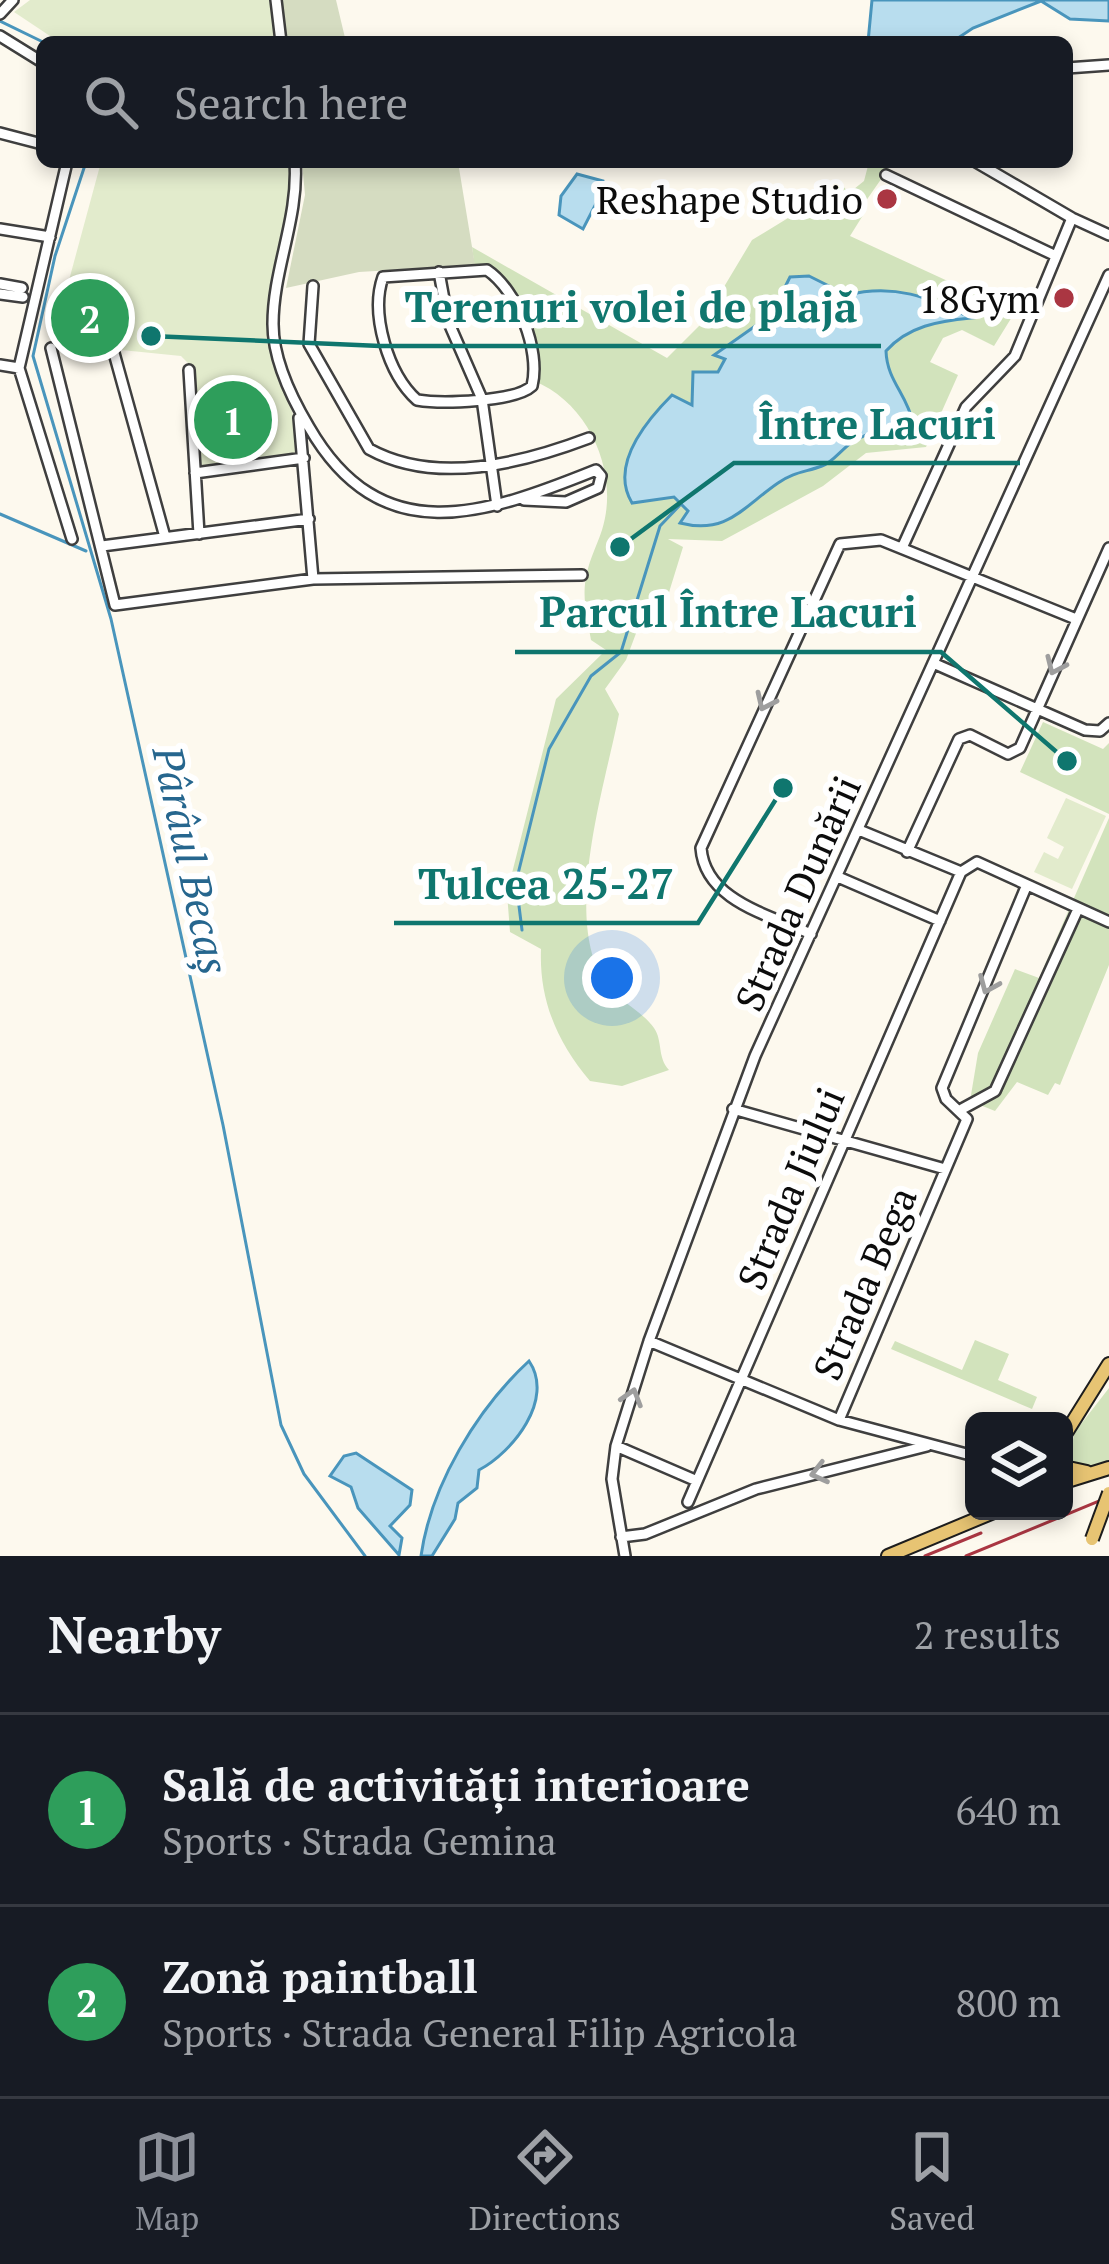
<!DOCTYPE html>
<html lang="en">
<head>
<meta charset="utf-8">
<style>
	body { margin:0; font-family:"PT Serif",serif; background:#242831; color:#f1f3f6 }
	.controls { position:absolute; right:36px; bottom:36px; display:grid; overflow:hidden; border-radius:18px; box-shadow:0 6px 18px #0003 }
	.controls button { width:108px; height:108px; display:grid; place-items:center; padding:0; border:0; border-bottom:3px solid #363941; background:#171b24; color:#f1f3f6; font:60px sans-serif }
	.you { position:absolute; left:612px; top:978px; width:42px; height:42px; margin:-30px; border:9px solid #fff; border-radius:50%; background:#1a73e8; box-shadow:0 0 0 18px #1a73e833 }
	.badge { display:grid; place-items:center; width:78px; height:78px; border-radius:50%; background:#8c9099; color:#fff; font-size:39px; font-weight:700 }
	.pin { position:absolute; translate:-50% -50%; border:6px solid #fff; box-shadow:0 3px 12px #0006 }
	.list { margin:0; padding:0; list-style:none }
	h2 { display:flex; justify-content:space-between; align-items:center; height:156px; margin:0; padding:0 48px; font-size:51px }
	h2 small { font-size:39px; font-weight:400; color:#9ea1a6 }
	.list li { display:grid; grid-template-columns:78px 1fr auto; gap:36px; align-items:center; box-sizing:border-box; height:192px; padding:0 48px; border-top:3px solid #363941 }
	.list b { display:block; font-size:45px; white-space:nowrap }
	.list p { margin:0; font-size:39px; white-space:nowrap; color:#9ea1a6 }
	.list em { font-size:39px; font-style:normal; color:#9ea1a6 }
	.icon { flex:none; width:66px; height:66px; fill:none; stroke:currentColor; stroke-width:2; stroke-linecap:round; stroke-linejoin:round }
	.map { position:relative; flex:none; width:1109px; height:1556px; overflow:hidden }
	.search { position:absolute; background:#171b24; box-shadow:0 6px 18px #0003; left:36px; right:36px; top:36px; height:132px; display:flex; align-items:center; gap:30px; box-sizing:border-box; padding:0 42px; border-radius:18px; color:#9ea1a6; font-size:45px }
	.sheet { height:540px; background:#171b24 }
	nav { display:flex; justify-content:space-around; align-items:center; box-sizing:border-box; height:168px; border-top:3px solid #363941; background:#171b24; font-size:33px; color:#9ea1a6 }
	nav a { display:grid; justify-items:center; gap:6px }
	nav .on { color:#8c9099 }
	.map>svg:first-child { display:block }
</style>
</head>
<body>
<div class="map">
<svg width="1109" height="1556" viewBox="0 0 1109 1556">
	<rect width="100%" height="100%" fill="#fdf9ee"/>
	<path fill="#d2e3bc" d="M 869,162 L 893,162 L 861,208 L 865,212 L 850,236 L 1015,312 L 994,346 L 962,330 L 943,338 L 930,362 L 958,375 L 926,447 L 866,453 L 823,486 L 722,541 L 668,539 L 683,547 L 666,602 L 650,596 L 626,660 L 605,689 L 619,714 C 605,786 561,920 606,984 C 619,1001 642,1011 654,1028 C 663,1041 657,1057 669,1070 L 622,1086 L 590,1081 C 557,1042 539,1000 541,949 L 510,932 L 507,893 L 556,699 L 606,650 L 591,640 C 588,622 583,602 585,584 C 587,564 596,548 602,530 C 620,473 589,403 534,381 L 535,360 L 505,283 L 475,269 L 472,247 L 667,358 L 703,322 L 752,240 L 842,185 L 849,193 L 864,181 Z
		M 1043,722 L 1103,749 L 1109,743 L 1109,814 L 1020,772 Z
		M 1109,818 L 1109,965 L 1060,1085 L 1055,1083 L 1048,1095 L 1017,1082 L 995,1111 L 970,1101 L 978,1053 L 1015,969 L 1039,978 Z
		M 975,1340 L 1009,1354 L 998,1380 L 1037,1397 L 1032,1409 L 891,1349 L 895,1341 L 962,1370 Z
		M 1109,1388 L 1109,1464 L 1092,1469 L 1070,1463 L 1074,1433 Z"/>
	<path fill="#d5dcc1" d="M 281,0 L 336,0 L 346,42 L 287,42 Z
		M 302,162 L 458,162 L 475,265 L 359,272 L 286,288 L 305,195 Z"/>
	<path fill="#e2ebcc" d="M 30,0 L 273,0 L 277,42 L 59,42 L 14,12 Z
		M 101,162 L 290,162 C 295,215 272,252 270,301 C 269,355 293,398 300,449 L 294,456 L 198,468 L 193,368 L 181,356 L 52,343 Z
		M 1066,798 L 1106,816 L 1072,889 L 1034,872 L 1044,852 L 1058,859 L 1064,847 L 1047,838 Z"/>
	<path fill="#b8ddee" stroke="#4995bc" stroke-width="3" d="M 872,0 L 1109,0 L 1109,21 L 1070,19 L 1041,1 L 973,28 L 952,42 L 868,42 Z
		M 577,174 L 603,181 L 604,188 L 583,229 L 559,215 L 561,196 Z
		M 809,276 L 847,295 C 894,283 928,297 971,318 C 939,321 908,326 886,351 C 887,381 907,394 913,423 C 892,425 868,432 851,443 C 841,450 832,463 822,466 C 806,472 793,472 778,483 C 743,507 727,535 680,523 L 688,511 L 674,497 L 632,503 C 609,465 646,421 672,395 L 692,405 L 693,372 L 718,372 L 725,359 L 714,355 L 771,315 L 790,277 Z
		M 529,1361 C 555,1399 513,1452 479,1470 L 477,1488 L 458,1503 L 455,1519 L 432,1556 L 421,1556 C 431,1485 477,1409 529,1361 Z
		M 356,1453 L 412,1490 L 410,1505 L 390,1526 L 402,1538 L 399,1555 L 358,1508 L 351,1487 L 330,1476 L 344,1456 Z"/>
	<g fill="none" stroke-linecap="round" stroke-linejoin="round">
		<path stroke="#4995bc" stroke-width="3" d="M 0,21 L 43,42
			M 86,162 L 55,256 L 33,356 L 111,619 L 223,1125 L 281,1425 L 304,1474 L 365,1556
			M 0,514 L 86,551
			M 522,930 L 516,882 L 549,749 L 591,676 L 621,652 L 660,526 L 681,504"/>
		<defs>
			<path id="minor" d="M 276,0 L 281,42
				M 0,14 L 13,0
				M 0,36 L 42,62
				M 1067,68 L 1109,65
				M 0,133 L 42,144
				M 67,162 L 19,368 L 72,539
				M 295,162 C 299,218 273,269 273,324 C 273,360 291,397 309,427 C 381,552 484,515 596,470 L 601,476 L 598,488 L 566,502 L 524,500
				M 976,162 L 1072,218
				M 886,175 L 1054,255
				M 0,229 L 50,237
				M 487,270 C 517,290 541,350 532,386 C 515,402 441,404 417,400 C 388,374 370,314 383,277 Z
				M 439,272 L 448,321 L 482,399 L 497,506
				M 0,284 L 22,288
				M 313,286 L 309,344 L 369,449 C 436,486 523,463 589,438
				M 0,294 L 23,297
				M 51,348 L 115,605 L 313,579 L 582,575
				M 114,353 L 165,537
				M 0,365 L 19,368
				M 189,370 L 199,534
				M 299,418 L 313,579
				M 195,473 L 304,458
				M 102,546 L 309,519
				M 902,548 L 966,407 L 1015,356 L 1072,218 L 1109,235
				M 933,663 L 1085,730 L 1100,731 L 1109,723
				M 859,830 L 961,872
				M 907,852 L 959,739 L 970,735 L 1008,754 L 1020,748 L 1109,548
				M 838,877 L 940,921
				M 811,934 C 770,915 705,901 701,848 L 840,544 L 881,540 L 1076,619
				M 733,1109 L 945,1169
				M 962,1109 L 995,1091 L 1078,909
				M 649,1341 L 839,1420 L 974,1456
				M 839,1420 L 967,1119 L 946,1099 L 942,1088 L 1026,887
				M 616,1446 L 697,1481
				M 688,1502 L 961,872 L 977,862 L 1109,922
				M 621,1537 L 645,1534 L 756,1489 L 927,1446
				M 625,1556 L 612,1479 L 616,1446 L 649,1341 L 755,1056 L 1109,275"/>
			<path id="major" d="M 1064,1436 L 1109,1364
				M 1064,1467 L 1087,1472
				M 1064,1482 L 1109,1468
				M 888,1556 L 996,1511"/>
		</defs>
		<use href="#minor" stroke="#3f3f3f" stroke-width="14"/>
		<use href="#major" stroke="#1d1d1d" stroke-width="16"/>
		<use href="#minor" stroke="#fff" stroke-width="9"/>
		<use href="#major" stroke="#e7c473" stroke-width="12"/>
		<path stroke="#aa3642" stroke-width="3" d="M 925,1556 L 981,1533
			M 966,1556 L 1109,1497"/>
		<defs>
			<path id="major-bridge" d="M 1092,1539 L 1109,1493"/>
		</defs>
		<use href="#major-bridge" stroke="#1d1d1d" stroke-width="16" stroke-linecap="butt"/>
		<use href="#major-bridge" stroke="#e7c473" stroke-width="12"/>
	</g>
	<defs><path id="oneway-chevron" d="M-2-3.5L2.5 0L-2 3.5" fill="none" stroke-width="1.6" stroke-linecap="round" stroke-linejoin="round" transform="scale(3)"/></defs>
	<g stroke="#9e9e9e">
		<use href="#oneway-chevron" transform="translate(1055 666) rotate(114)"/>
		<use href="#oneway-chevron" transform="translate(765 702) rotate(115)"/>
		<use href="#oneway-chevron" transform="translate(988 985) rotate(113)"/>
		<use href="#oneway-chevron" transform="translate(632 1397) rotate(-73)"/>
		<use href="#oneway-chevron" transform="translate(819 1473) rotate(166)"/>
	</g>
	<g fill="#aa3642" stroke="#fff" stroke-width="4.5">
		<circle cx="887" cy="199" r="12"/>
		<circle cx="1064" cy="298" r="12"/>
	</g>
	<g text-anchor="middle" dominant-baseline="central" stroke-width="12" stroke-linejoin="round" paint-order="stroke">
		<g font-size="39" fill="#0c0c0c" stroke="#fff" text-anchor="end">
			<text x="863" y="199">Reshape Studio</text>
			<text x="1040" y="298">18Gym</text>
		</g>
		<g font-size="39" fill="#0c0c0c" stroke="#fff">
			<text transform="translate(797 893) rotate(-66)">Strada Dunării</text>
			<text transform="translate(790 1188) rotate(-67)">Strada Jiului</text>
			<text transform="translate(864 1283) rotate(-67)">Strada Bega</text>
		</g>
		<g font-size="42" font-style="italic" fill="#26668e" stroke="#fff">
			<text transform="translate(192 860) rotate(78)">Pârâul Becaș</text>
		</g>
	</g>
	<path fill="none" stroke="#0f766e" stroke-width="4.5" d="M151 336L380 346H881M620 547L734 463H1020M1067 761L941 652H515M783 788L698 923H394"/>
	<g fill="#0f766e" stroke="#fff" stroke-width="4.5">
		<circle cx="151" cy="336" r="12"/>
		<circle cx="620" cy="547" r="12"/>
		<circle cx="1067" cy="761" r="12"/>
		<circle cx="783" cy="788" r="12"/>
	</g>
	<g font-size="42" text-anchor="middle" font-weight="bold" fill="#0f766e" stroke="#fff" stroke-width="12" stroke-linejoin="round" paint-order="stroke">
		<text x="631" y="322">Terenuri volei de plajă</text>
		<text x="877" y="439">Între Lacuri</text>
		<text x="728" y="627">Parcul Între Lacuri</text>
		<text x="546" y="899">Tulcea 25-27</text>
	</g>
</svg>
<div class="controls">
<button><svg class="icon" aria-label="layers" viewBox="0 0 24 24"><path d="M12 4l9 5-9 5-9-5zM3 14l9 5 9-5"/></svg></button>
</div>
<div class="you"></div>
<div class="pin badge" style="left:233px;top:420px;background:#2e9e5b">1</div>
<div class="pin badge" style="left:90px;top:318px;background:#2e9e5b">2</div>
<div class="search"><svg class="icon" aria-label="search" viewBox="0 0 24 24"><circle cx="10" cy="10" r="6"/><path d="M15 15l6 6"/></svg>Search here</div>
</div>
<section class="sheet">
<h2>Nearby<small>2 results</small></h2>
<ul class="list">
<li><span class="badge" style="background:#2e9e5b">1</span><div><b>Sală de activități interioare</b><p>Sports · Strada Gemina</p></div><em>640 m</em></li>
<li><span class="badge" style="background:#2e9e5b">2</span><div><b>Zonă paintball</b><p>Sports · Strada General Filip Agricola</p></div><em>800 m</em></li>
</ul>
</section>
<nav>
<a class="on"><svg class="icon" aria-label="map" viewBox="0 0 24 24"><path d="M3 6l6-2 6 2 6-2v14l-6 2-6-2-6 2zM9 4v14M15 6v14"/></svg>Map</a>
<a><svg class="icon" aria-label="directions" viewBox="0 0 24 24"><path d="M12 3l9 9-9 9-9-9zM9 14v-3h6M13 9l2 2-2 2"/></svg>Directions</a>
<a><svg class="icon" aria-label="saved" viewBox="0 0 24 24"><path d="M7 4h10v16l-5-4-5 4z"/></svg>Saved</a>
</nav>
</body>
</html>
